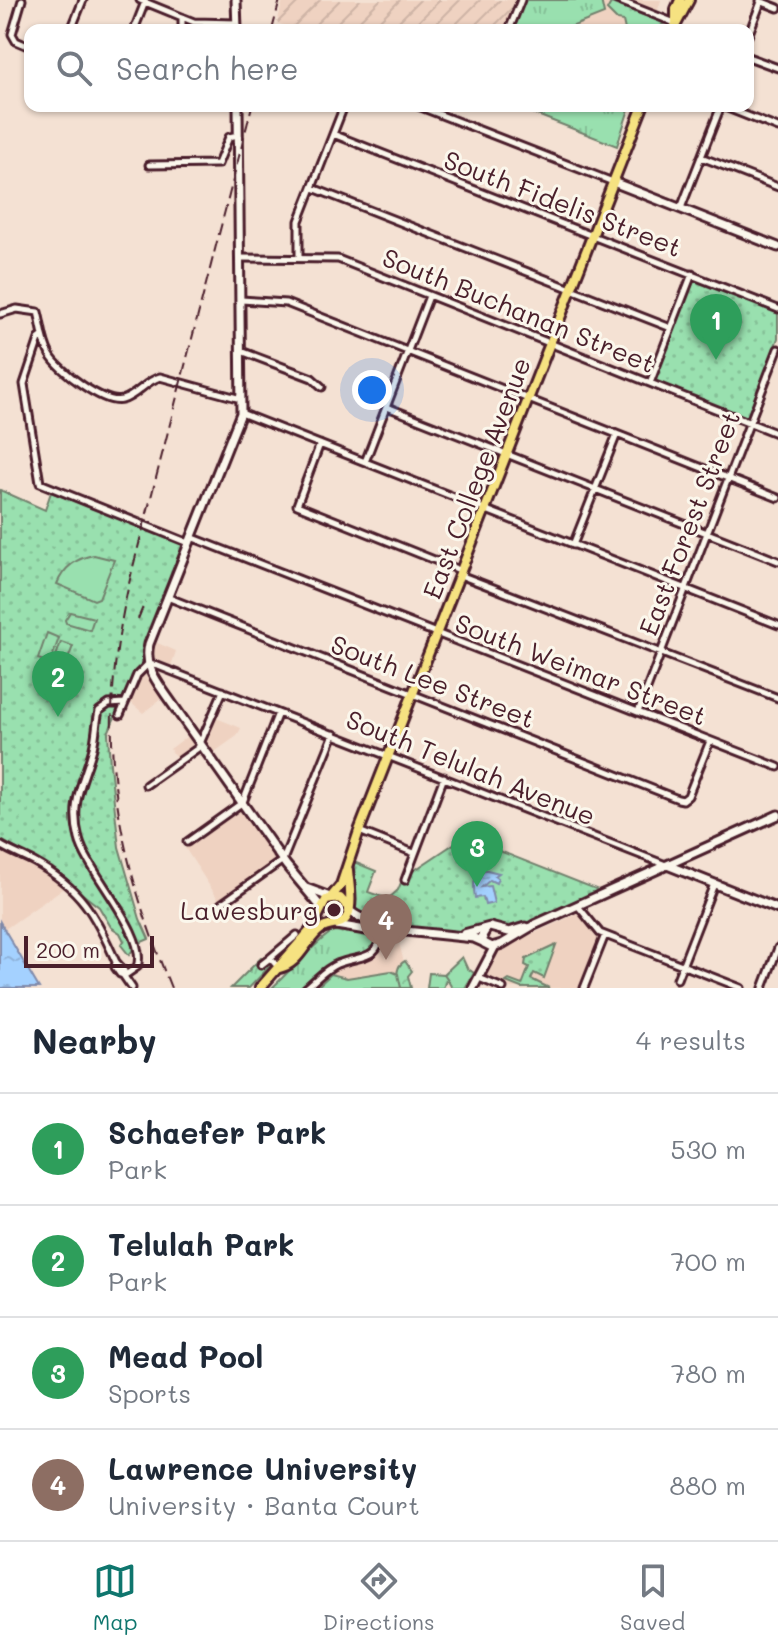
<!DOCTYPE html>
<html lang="en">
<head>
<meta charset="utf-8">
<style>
	body { margin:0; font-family:Mali,sans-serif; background:#f2f2f3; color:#1f2937 }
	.scale { position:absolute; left:24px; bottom:20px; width:130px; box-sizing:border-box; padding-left:8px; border:4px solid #4a1f2b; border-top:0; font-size:22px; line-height:28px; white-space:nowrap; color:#4a1f2b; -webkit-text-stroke:6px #fbf7ec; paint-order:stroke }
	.you { position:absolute; left:372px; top:390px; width:28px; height:28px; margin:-20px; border:6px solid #fff; border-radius:50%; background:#1a73e8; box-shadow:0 0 0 12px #1a73e833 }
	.badge { display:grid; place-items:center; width:52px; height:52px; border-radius:50%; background:#0f766e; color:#fff; font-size:26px; font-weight:700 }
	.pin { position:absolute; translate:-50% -66px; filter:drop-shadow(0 2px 4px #0008) }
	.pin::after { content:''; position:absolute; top:42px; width:28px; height:24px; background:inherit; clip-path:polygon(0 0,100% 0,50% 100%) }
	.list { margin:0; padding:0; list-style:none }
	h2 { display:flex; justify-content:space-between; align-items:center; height:104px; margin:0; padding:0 32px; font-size:34px }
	h2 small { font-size:26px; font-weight:400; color:#747a83 }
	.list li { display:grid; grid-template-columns:52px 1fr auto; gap:24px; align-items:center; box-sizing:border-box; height:112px; padding:0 32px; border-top:2px solid #e0e1e3 }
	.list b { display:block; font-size:30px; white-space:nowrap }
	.list p { margin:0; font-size:26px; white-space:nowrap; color:#747a83 }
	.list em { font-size:26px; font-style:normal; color:#747a83 }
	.icon { flex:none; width:44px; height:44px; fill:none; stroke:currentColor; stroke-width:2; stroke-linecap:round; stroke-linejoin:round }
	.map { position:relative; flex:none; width:778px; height:988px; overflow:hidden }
	.search { position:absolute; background:#fff; box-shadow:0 2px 6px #0004; left:24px; right:24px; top:24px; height:88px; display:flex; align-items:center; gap:20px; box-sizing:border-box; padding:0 28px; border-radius:16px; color:#747a83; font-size:30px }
	.sheet { height:552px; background:#fff }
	nav { display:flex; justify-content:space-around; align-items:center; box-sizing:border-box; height:112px; border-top:2px solid #e0e1e3; background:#fff; font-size:22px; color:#747a83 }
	nav a { display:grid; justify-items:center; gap:4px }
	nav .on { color:#0f766e }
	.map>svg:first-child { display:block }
</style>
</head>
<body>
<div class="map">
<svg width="778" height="988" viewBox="0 0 778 988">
	<defs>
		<pattern id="industrial-furrows" width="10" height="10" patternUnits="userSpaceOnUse" patternTransform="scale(2)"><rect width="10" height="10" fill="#efd2c1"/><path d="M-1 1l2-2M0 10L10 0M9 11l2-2" fill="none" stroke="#ceb4a6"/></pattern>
		<pattern id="grass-tufts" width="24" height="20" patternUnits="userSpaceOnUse" patternTransform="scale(2)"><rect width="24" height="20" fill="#99e0af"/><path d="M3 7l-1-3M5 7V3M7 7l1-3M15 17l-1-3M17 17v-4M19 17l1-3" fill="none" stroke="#85c097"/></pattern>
		<pattern id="forest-crowns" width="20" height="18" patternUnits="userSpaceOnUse" patternTransform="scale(2)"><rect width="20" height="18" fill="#99e0af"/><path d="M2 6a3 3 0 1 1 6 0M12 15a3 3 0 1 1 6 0" fill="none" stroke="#85c097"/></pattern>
		<pattern id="park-dots" width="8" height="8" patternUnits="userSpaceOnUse" patternTransform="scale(2)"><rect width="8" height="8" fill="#99e0af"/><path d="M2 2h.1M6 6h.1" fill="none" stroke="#85c097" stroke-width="1.8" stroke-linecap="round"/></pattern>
		<pattern id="water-ripples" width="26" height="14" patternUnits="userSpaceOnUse" patternTransform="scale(2)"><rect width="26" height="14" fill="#a4d1ff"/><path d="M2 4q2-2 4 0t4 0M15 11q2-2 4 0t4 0" fill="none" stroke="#8fb3db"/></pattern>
	</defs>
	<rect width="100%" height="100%" fill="#f4e1d3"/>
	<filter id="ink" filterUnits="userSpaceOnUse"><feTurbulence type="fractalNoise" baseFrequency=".0125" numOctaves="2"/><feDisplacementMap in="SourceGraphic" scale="16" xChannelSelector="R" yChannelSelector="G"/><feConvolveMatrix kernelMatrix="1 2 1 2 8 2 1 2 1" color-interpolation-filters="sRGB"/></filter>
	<g filter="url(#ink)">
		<path fill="#efd2c1" d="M 525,0 L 661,0 L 652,30 L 513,30 Z
			M 155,642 L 176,651 L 171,666 L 152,658 Z
			M 144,673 L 162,698 L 143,713 L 130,702 L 140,677 Z
			M 216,718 L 241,728 L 237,736 L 213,753 L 206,742 Z
			M 189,735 L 196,745 L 177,759 L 170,749 Z
			M 240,808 L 277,862 L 220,902 L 185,848 Z
			M 0,848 L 37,867 L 65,887 L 5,929 L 0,922 Z
			M 579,913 L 599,940 L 580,988 L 511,988 L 485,977 L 499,949 Z
			M 390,934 L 397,934 L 410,988 L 311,988 L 337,967 L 371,958 L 383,946 Z"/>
		<path fill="url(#industrial-furrows)" d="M 283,0 L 517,0 L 505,30 L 387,30 L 371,23 L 368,30 L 297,30 L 277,23 Z"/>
		<path fill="url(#grass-tufts)" stroke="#72806d" stroke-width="2" d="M 525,0 L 601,0 L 604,14 L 571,27 L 571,30 L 513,30 Z
			M 611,3 L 659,21 L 664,24 L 654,30 L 625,30 L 623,21 L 617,20 L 607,10 Z
			M 514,106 L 630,106 L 617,146 Z
			M 334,931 L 372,935 L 376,937 L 375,942 C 364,960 345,954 329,963 C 318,969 309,980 299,988 L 272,988 C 284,977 323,934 334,931 Z
			M 462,957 L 467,968 L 474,973 L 465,988 L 452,988 L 444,974 Z
			M 261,958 L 262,967 L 271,965 L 249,988 L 231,988 Z"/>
		<path fill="url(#forest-crowns)" stroke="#72806d" stroke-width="2" d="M 405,961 L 412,971 L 408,976 L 411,988 L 401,988 C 397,979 394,967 405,961 Z
			M 429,973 L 444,974 L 449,981 L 446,981 L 443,988 L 427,988 Z"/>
		<path fill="url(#park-dots)" stroke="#72806d" stroke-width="2" d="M 694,279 L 778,312 L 778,338 L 747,418 L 655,382 Z
			M 0,490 L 45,510 L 51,492 L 185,544 L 142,649 L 142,664 L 135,671 L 108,733 L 110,765 L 119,847 L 140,919 L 149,939 L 137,944 L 129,955 L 121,945 L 124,941 L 120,933 L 111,927 L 99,907 L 49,868 L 0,839 Z
			M 464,837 L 601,891 L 535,921 L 508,929 L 491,924 L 463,933 L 427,929 L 370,920 L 355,911 L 354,862 L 376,871 L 368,892 L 388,899 L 398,890 L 403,878 Z
			M 556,945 L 544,978 L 534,973 L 531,979 L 549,988 L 521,988 L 506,982 L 509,980 L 522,985 L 529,967 L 525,965 L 526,959 Z"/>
		<path fill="#99e0af" stroke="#72806d" stroke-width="2" d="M 94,555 L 114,560 L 99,598 L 94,600 L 57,584 C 64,567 76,558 94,555 Z
			M 70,612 L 94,618 L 90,630 L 66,623 L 65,620 Z
			M 47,633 L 59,638 L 50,663 L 38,659 Z
			M 61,642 L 73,646 L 63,672 L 52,668 Z
			M 391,971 L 398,974 L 401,988 L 316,988 L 331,974 L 347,978 Z"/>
		<path fill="url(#water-ripples)" stroke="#808aaa" stroke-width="2" d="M 487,870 L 499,873 L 495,876 L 498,878 L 496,883 L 490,880 L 482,887 L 490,886 L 494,903 L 485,905 L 483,897 L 475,898 C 473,885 472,875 487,870 Z
			M 0,922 L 39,988 L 0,988 Z"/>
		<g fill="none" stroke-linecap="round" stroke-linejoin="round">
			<defs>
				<path id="street" d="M 22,0 L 12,34 L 16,41 L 30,47
					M 140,0 L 194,22 L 237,23
					M 617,0 L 675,23
					M 760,1 L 778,8
					M 71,30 L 83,0
					M 134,30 L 145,2
					M 182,30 L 182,17
					M 509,30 L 521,0
					M 748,36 L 761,2
					M 748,57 L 778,68
					M 418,106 L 613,182
					M 722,106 L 778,128
					M 333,134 L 778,309
					M 701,157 L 778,187
					M 149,165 L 218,164 L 229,137 L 238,135
					M 313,188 L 671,328
					M 681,208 L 721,106
					M 239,258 L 338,259 L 778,434
					M 299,258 L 299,221 L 344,106
					M 241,300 L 286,303 L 778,498
					M 0,314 L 17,309 L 38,312 C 42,326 42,341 50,355 C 58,370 104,405 122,400 C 137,396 145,381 160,377 L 241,399
					M 43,336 L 39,339 L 24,384 L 40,483 L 189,543
					M 241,351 L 312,378 L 322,387
					M 650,383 L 692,274
					M 387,407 L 778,561
					M 241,413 L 778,625
					M 320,444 L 297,505 L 462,571
					M 365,462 L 429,296
					M 191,537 L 778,767
					M 573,545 L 617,434
					M 460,575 L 778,698
					M 167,597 L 678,799 L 683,800 L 688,796 L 710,741
					M 638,712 L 778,349
					M 120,715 L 137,675 L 148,664 L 158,666 L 666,865
					M 146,785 L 198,748 L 223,691
					M 359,831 L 414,853
					M 187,842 L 243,802 L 278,713
					M 0,845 C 11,852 23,856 34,862 C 81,888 95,914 116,962 L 115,967 L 120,974 L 123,975
					M 405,880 L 444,777
					M 221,904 L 283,860 L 334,734
					M 578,906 L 600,933 L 741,988
					M 116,962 L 124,971 L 123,975 L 132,988
					M 261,965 L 270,958
					M 279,968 L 270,958 L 297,935
					M 124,976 L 137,967 C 149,935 87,872 79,839 C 69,801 84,782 93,748 C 96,736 96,723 99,711 L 109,704 L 124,703
					M 479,978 L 503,988
					M 677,979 L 714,884
					M 306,988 C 316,980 325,969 337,964 C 363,954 376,963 384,929
					M 584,988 L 605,935
					M 763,988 L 778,948"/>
				<path id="secondary" d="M 236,0 L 237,30
					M 238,106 L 241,413 L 149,644 C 144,665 155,679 166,695 L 286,865 L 321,907
					M 613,182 L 778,247
					M 667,865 L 778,909
					M 306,888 L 330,897
					M 349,910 C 357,918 372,921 376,928
					M 336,925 L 372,931 L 376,928 L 474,938 L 483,942
					M 487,928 L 482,936 L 484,943 L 492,947 L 502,944 L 534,925 L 778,815
					M 464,934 L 490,927 L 509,932 L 525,927
					M 473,988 L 495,946"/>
				<path id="primary" d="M 676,22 L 676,9 L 680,0
					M 673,30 L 689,0
					M 331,897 L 341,885 L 359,831 L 643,106
					M 279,968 C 300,964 305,940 321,929 C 330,923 343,927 348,915 C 353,903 349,883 348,870
					M 260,988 L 310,931 L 326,900 L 340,898 L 348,907"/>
			</defs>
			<use href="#street" stroke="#4a1f2b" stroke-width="11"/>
			<use href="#secondary" stroke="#4a1f2b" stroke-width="13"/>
			<use href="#primary" stroke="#4a1f2b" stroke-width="14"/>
			<use href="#street" stroke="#fbf7ec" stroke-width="5"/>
			<use href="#secondary" stroke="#fbf7ec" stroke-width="7"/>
			<use href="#primary" stroke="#f6e281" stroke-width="8"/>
			<path stroke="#4a1f2b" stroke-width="2" stroke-dasharray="12 6" stroke-linecap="butt" d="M 272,30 L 280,0
				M 138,619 L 145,602
				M 171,988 C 111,839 94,728 132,571 L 252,106"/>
		</g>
	</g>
	<circle fill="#4a1f2b" stroke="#fbf7ec" stroke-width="3" cx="334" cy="910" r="8"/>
	<g text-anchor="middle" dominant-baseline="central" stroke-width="6" stroke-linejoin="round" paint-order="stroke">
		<g font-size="26" fill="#4a1f2b" stroke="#fbf7ec">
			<text transform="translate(563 203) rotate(21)">South Fidelis Street</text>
			<text transform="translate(519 310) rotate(22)">South Buchanan Street</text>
			<text transform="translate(476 478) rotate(-69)">East College Avenue</text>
			<text transform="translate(689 523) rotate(-69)">East Forest Street</text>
			<text transform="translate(581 669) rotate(21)">South Weimar Street</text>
			<text transform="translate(433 681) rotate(21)">South Lee Street</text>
			<text transform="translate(471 767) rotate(22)">South Telulah Avenue</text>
		</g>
		<g font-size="26" fill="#4a1f2b" stroke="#fbf7ec" text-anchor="end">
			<text x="318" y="910">Lawesburg</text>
		</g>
	</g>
</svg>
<div class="scale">200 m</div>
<div class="you"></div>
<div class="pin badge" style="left:716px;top:360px;background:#2e9e5b">1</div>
<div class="pin badge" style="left:58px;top:717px;background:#2e9e5b">2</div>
<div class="pin badge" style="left:477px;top:887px;background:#2e9e5b">3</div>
<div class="pin badge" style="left:386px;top:960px;background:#8d6e63">4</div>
<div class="search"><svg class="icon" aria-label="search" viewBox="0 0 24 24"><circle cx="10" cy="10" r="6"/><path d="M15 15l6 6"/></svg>Search here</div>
</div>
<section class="sheet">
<h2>Nearby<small>4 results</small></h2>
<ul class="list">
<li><span class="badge" style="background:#2e9e5b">1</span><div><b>Schaefer Park</b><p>Park</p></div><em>530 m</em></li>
<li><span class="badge" style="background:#2e9e5b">2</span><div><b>Telulah Park</b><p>Park</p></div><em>700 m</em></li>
<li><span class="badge" style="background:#2e9e5b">3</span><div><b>Mead Pool</b><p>Sports</p></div><em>780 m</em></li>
<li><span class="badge" style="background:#8d6e63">4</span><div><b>Lawrence University</b><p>University · Banta Court</p></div><em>880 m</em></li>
</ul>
</section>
<nav>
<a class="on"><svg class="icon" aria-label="map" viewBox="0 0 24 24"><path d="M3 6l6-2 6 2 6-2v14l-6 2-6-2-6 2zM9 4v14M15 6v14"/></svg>Map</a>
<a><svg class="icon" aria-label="directions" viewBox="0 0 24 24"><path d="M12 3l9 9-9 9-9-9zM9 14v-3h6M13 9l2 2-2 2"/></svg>Directions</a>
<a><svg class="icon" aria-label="saved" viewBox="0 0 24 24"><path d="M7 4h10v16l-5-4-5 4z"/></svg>Saved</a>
</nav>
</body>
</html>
